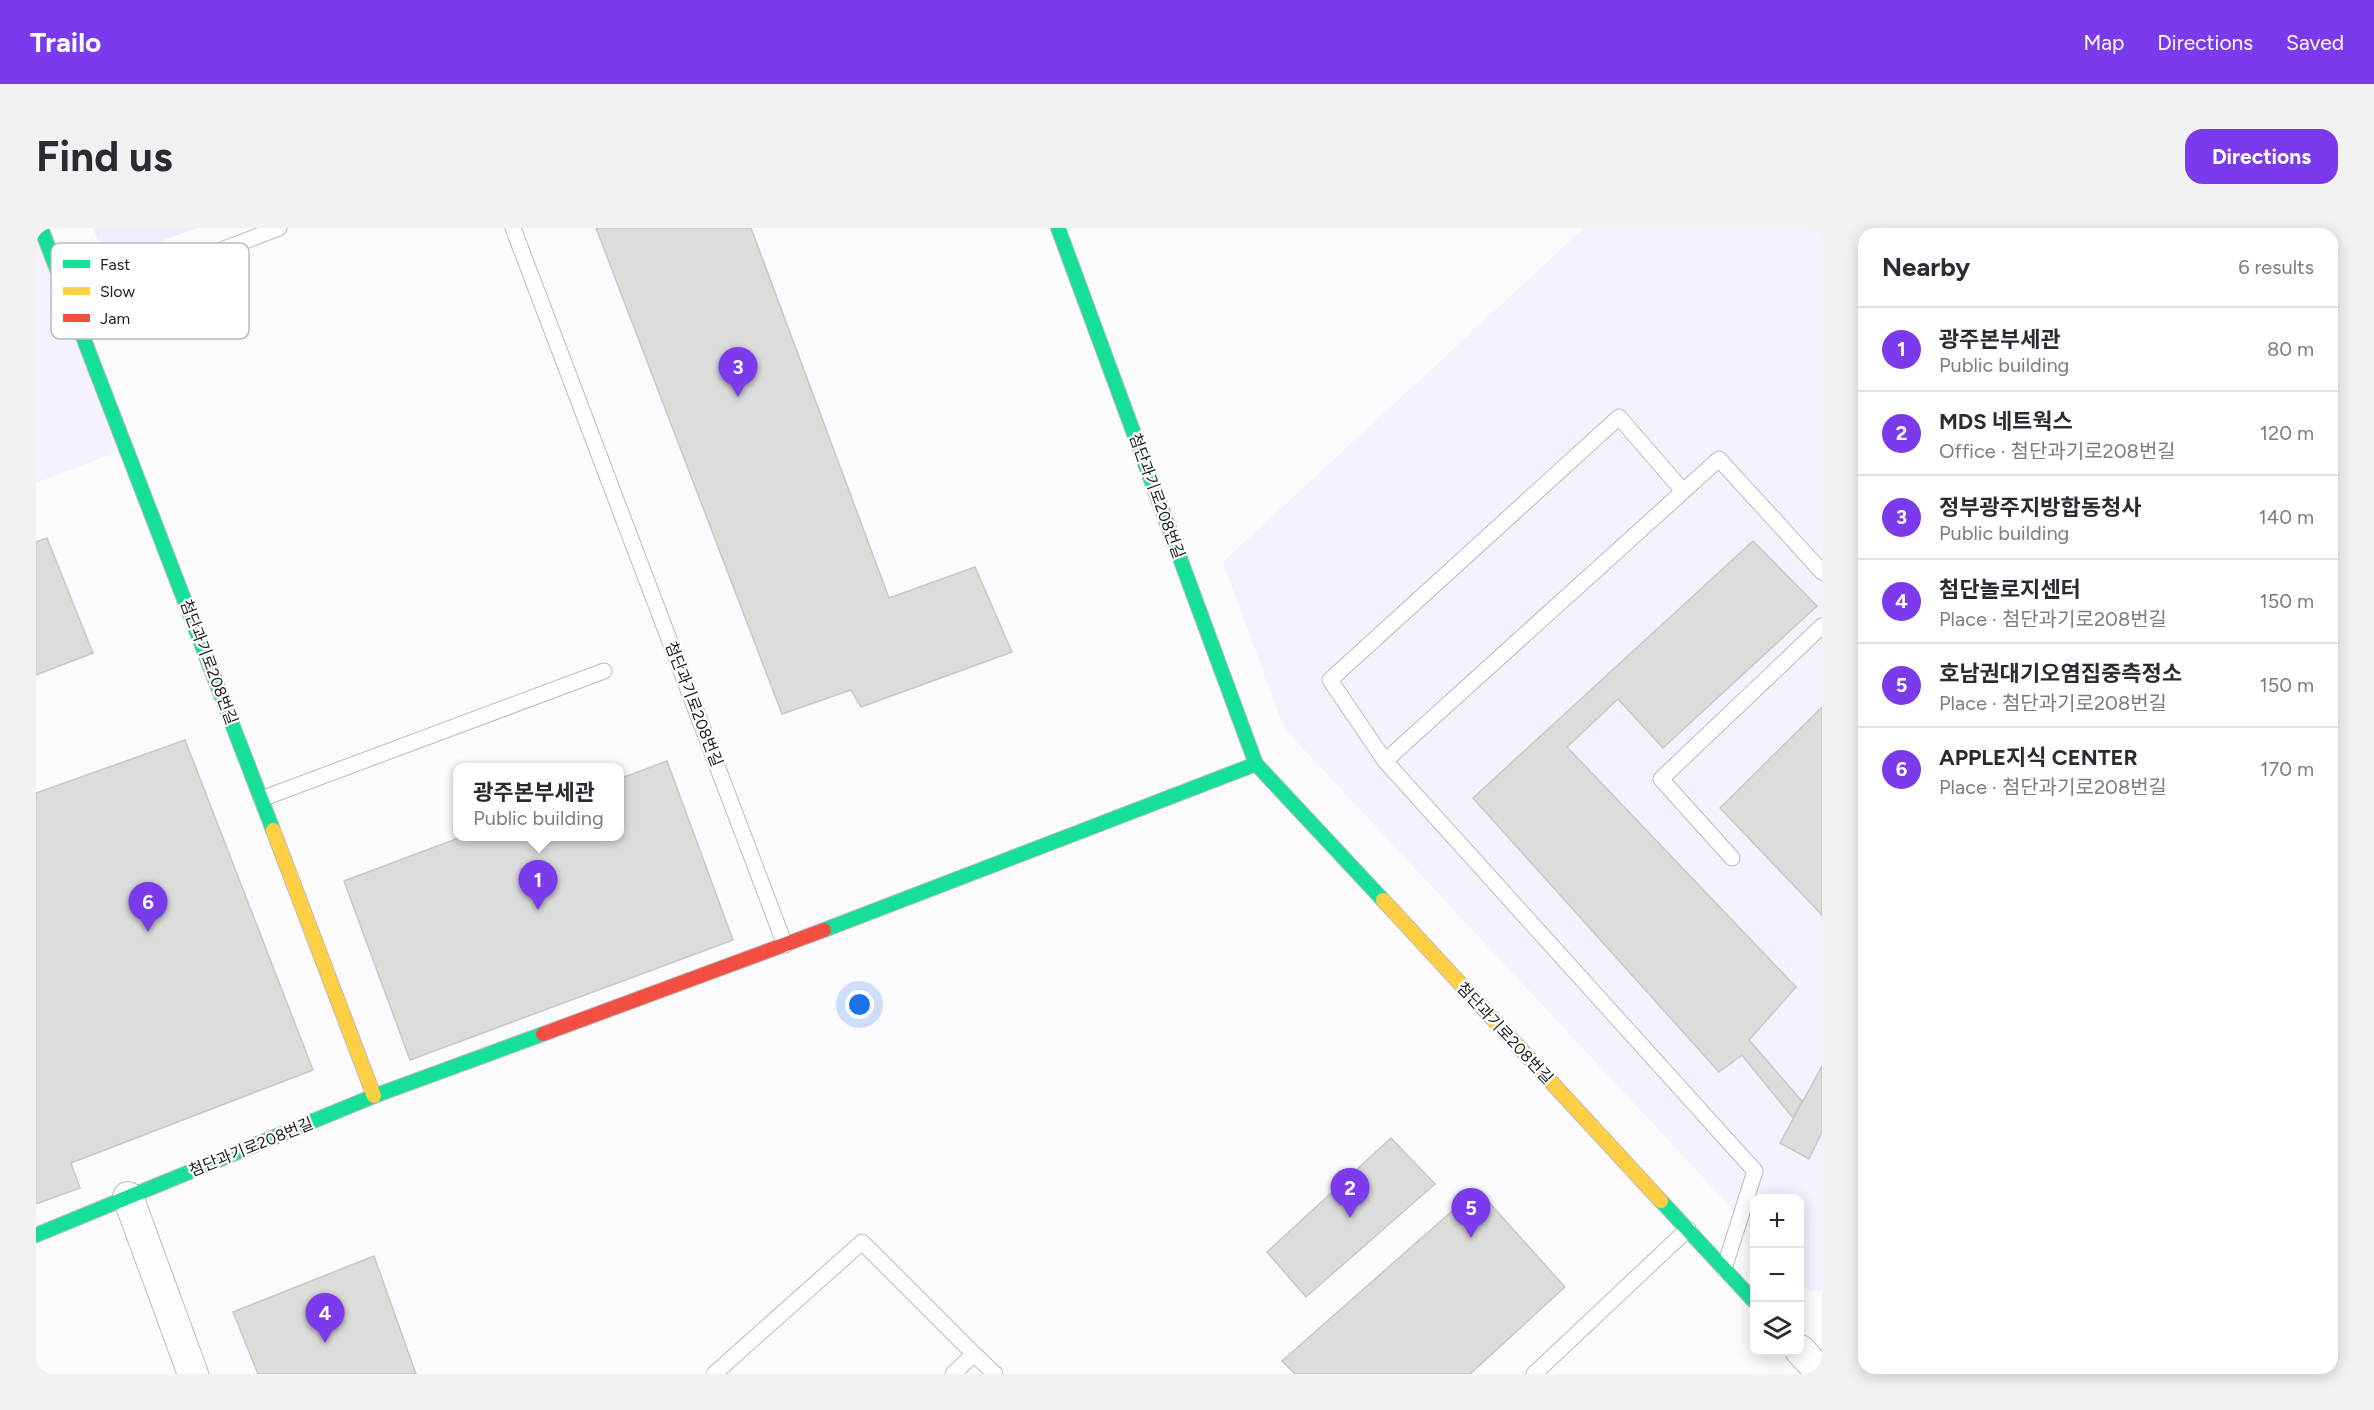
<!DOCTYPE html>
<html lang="en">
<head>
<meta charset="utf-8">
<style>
	body { margin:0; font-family:Figtree,"Noto Sans KR",sans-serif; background:#f2f2f3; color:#2b2b33 }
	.controls { position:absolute; right:18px; bottom:18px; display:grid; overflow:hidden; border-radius:12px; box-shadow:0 3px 15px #0003 }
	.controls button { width:54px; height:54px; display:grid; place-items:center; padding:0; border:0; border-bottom:2px solid #e1e1e2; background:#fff; color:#2b2b33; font:30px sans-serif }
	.you { position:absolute; left:824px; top:777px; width:21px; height:21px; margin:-15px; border:4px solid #fff; border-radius:50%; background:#1a73e8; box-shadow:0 0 0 9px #1a73e833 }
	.badge { display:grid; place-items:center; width:39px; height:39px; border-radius:50%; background:#7c3aed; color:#fff; font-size:20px; font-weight:700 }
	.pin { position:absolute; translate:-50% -50px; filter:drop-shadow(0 2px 3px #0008) }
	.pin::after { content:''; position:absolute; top:32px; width:21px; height:18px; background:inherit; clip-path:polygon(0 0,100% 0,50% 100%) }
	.popup { position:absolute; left:417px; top:535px; width:171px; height:78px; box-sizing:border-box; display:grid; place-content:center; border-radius:12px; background:#fff; filter:drop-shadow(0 2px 4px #0005); font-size:20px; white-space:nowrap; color:#7c7c81 }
	.popup b { font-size:22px; color:#2b2b33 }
	.popup::after { content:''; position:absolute; left:50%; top:100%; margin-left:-12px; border:12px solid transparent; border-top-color:#fff }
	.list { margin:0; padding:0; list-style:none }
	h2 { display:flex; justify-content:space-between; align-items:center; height:78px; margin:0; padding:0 24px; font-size:26px }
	h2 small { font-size:20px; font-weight:400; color:#7c7c81 }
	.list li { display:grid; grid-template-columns:39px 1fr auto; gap:18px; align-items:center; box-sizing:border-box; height:84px; padding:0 24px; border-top:2px solid #e1e1e2 }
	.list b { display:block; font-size:22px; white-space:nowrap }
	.list p { margin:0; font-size:20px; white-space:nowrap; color:#7c7c81 }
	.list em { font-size:20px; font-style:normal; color:#7c7c81 }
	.icon { flex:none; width:33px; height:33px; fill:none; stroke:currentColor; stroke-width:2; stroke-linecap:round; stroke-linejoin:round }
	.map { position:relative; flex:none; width:1786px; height:1146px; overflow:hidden; border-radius:18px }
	header { display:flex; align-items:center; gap:36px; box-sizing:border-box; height:84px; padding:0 30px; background:#7c3aed; color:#fff }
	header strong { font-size:28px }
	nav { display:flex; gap:33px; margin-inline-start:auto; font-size:21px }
	.intro { display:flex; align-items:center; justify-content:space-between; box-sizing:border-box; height:144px; padding:0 36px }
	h1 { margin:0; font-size:42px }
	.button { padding:15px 27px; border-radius:18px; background:#7c3aed; color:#fff; font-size:21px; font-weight:700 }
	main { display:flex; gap:36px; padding:0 36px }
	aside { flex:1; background:#fff; border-radius:18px; box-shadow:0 3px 15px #0003 }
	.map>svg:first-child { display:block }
</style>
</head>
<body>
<header>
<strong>Trailo</strong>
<nav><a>Map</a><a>Directions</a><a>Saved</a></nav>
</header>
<div class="intro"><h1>Find us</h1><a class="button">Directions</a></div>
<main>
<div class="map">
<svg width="1786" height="1146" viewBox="0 0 1786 1146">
	<rect width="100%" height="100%" fill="#fbfafd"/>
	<path fill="#f6f1fe" d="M 0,0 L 91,220 L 0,255 Z
		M 1548,0 L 1786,0 L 1786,1063 L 1774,1063 L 1764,1052 L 1764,970 L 1718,970 L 1718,1004 L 1248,500 L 1187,334 Z"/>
	<path fill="#f2ebfe" d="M 57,0 L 161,0 L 71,33 Z"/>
	<path fill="#dcdcdb" stroke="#c8c8c7" stroke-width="1.5" d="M 560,0 L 715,0 L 853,370 L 939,339 L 976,424 L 825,479 L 815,462 L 746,486 Z
		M 11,310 L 57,425 L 0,447 L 0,314 Z
		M 1717,313 L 1781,378 L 1627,520 L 1582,471 L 1531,519 L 1760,759 L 1713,812 L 1766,873 L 1757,890 L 1706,827 L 1683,844 L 1437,570 Z
		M 1786,479 L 1786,687 L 1684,580 Z
		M 149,512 L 277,842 L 35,935 L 44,960 L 0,976 L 0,565 Z
		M 631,533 L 697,712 L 374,832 L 308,653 L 428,608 L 583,608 L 583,551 Z
		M 1786,838 L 1786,904 L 1773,931 L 1744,915 Z
		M 1355,910 L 1399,956 L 1270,1069 L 1231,1024 Z
		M 1441,961 L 1529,1059 L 1434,1146 L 1259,1146 L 1246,1133 Z
		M 338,1028 L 380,1146 L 222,1146 L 197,1084 Z"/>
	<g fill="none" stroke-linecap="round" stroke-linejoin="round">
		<defs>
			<path id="lane" d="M 477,0 L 749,717
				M 96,56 L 243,0
				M 1349,533 L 1294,452 L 1583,189 L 1647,263
				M 225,571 L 568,443
				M 1696,630 L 1625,551 L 1786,398
				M 1688,1041 L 1719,943 L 1349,533 L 1683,231 L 1786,344
				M 678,1146 L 826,1014 L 938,1126
				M 917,1146 L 938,1126 L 959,1146
				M 1498,1146 L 1652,1001"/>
			<path id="street" d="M 92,969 L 157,1146
				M 1764,1122 L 1786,1146"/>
			<path id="fast" d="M 5,0 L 237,602
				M 1022,0 L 1220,536 L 1347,672
				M 788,702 L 1220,536
				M 1625,973 L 1718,1073
				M 0,1007 L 338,868 L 507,806"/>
			<path id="slow" d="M 237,602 L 338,868
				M 1347,672 L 1625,973"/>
			<path id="jam" d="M 507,806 L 788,702"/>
		</defs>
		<use href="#lane" stroke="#bbbabd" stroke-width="17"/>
		<use href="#street" stroke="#bbbabd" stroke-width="32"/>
		<use href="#fast" stroke="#bbbabd" stroke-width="16"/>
		<use href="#slow" stroke="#bbbabd" stroke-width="16"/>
		<use href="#jam" stroke="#bbbabd" stroke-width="16"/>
		<use href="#lane" stroke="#fefeff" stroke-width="15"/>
		<use href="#street" stroke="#fefeff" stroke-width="30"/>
		<use href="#fast" stroke="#16e098" stroke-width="14"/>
		<use href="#slow" stroke="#ffcf43" stroke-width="14"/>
		<use href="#jam" stroke="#f24e42" stroke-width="14"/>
	</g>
	<g text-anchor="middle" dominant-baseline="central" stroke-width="4.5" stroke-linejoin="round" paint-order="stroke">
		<g font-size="16" fill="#1d1b20" stroke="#fff">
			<text transform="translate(1121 268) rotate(70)">첨단과기로208번길</text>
			<text transform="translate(173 434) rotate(69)">첨단과기로208번길</text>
			<text transform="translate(658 476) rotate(69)">첨단과기로208번길</text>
			<text transform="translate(1469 805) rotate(47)">첨단과기로208번길</text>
			<text transform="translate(215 919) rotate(-22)">첨단과기로208번길</text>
		</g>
	</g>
	<rect x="15" y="15" width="198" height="96" rx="9" fill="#fff" stroke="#bbbbbc" stroke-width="1.5"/>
	<rect x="27" y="32" width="27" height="8" fill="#16e098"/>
	<rect x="27" y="59" width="27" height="8" fill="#ffcf43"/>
	<rect x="27" y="86" width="27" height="8" fill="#f24e42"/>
	<g font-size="16" fill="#1d1b20">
		<text x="64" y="42">Fast</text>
		<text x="64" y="69">Slow</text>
		<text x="64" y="96">Jam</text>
	</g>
</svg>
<div class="controls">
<button>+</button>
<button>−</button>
<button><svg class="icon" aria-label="layers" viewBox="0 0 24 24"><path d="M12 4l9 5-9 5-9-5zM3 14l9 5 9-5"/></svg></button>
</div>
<div class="you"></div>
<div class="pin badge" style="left:502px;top:682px">1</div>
<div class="popup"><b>광주본부세관</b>Public building</div>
<div class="pin badge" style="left:1314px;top:990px">2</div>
<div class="pin badge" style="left:702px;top:169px">3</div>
<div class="pin badge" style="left:289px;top:1115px">4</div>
<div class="pin badge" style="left:1435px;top:1010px">5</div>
<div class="pin badge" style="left:112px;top:704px">6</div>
</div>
<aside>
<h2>Nearby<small>6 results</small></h2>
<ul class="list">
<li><span class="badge">1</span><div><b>광주본부세관</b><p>Public building</p></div><em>80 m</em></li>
<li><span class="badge">2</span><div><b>MDS 네트웍스</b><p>Office · 첨단과기로208번길</p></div><em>120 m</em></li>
<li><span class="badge">3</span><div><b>정부광주지방합동청사</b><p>Public building</p></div><em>140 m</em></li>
<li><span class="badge">4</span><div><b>첨단놀로지센터</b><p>Place · 첨단과기로208번길</p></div><em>150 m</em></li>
<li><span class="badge">5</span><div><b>호남권대기오염집중측정소</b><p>Place · 첨단과기로208번길</p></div><em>150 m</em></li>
<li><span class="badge">6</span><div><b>APPLE지식 CENTER</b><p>Place · 첨단과기로208번길</p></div><em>170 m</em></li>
</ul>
</aside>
</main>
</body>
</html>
